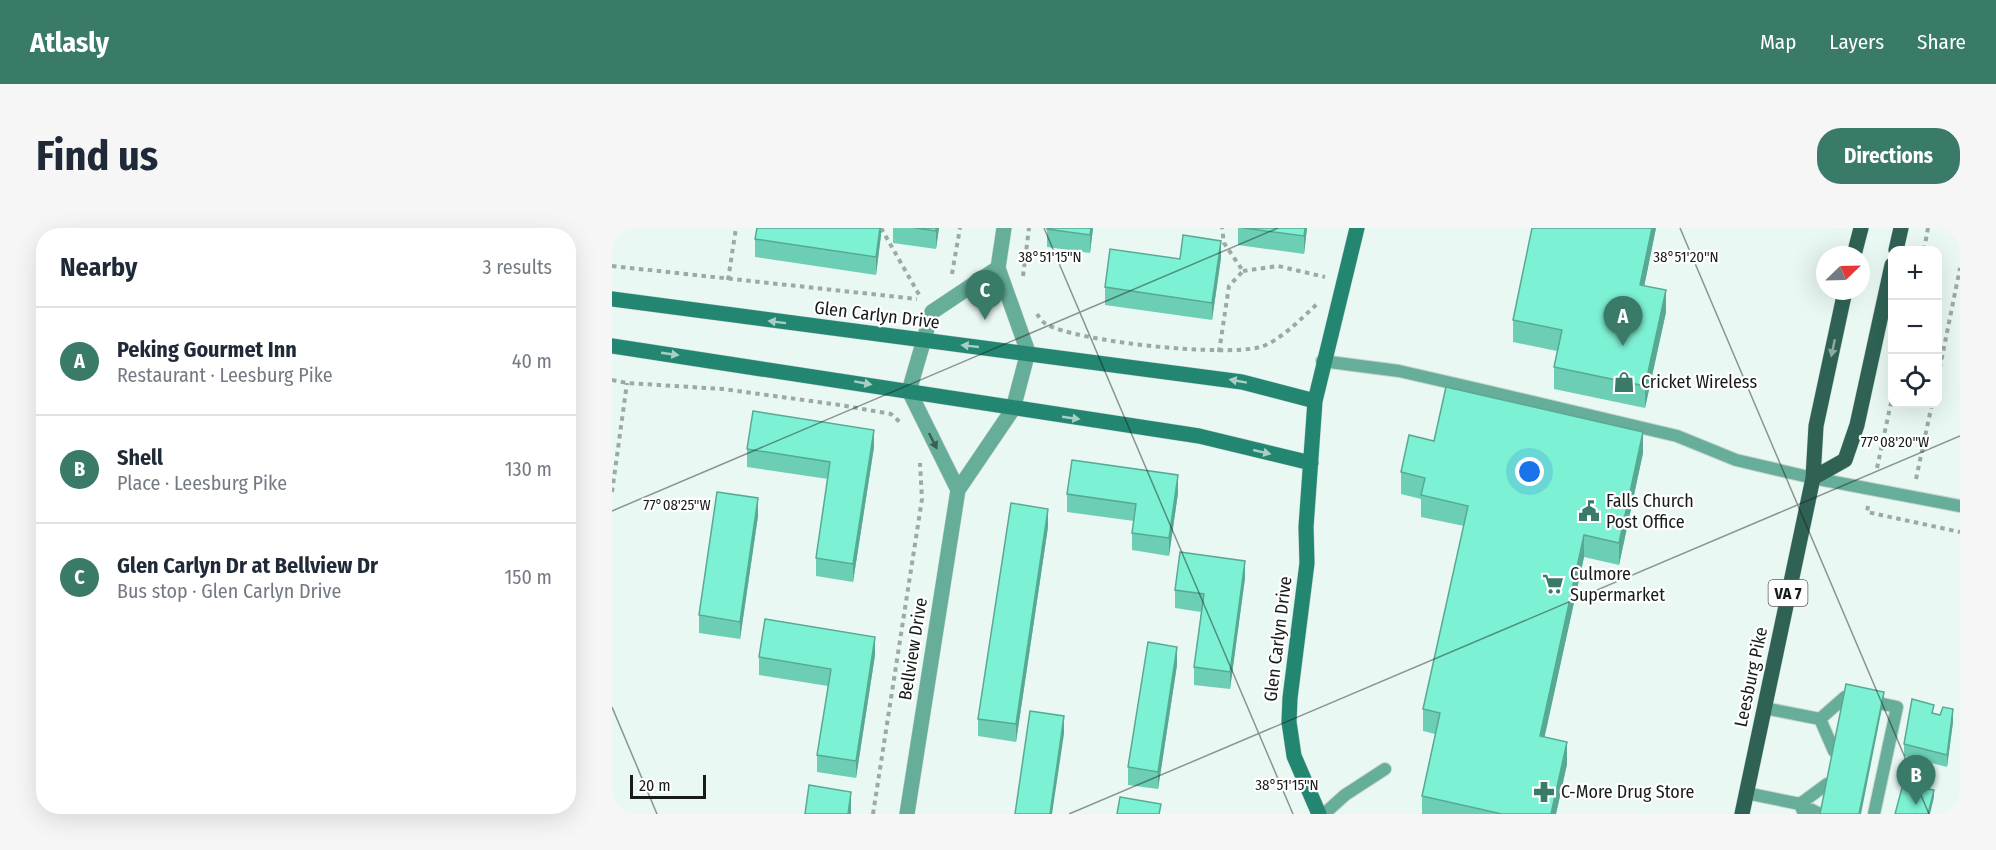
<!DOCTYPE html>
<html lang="en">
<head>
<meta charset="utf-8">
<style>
	body { margin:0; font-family:"Fira Sans Condensed",sans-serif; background:#f6f6f7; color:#1f2937 }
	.controls { position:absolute; right:18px; top:18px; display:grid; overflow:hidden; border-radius:12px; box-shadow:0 6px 24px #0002 }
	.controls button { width:54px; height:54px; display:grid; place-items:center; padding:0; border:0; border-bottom:2px solid #e0e1e3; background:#fff; color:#1f2937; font:30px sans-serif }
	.compass { position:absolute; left:1204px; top:18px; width:54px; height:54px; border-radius:50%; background:#fff; box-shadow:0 6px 24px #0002; rotate:67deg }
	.scale { position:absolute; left:18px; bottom:15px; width:76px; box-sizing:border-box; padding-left:6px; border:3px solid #171c1a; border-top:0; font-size:16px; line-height:21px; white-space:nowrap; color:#171c1a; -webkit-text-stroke:4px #fff; paint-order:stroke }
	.you { position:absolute; left:918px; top:244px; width:21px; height:21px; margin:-15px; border:4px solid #fff; border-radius:50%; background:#1a73e8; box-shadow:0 0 0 9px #1a73e833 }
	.badge { display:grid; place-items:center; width:39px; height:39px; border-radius:50%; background:#397a69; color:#fff; font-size:20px; font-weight:700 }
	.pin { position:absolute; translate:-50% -50px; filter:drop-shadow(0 2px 3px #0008) }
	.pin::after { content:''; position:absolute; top:32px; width:21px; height:18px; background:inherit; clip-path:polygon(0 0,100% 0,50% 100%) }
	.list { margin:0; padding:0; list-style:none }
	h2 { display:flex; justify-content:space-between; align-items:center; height:78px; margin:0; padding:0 24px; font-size:26px }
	h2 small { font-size:20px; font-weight:400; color:#747a83 }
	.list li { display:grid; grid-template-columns:39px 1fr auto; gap:18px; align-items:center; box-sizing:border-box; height:108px; padding:0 24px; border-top:2px solid #e0e1e3 }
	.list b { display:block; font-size:22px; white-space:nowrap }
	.list p { margin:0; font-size:20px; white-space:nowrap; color:#747a83 }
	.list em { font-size:20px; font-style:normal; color:#747a83 }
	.icon { flex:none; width:33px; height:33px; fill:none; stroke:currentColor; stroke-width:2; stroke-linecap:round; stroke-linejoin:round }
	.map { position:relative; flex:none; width:1348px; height:586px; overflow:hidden; border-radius:24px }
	header { display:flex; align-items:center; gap:36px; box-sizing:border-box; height:84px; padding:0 30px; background:#397a69; color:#fff }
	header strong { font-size:28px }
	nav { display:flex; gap:33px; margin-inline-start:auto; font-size:21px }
	.intro { display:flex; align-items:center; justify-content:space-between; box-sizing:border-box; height:144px; padding:0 36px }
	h1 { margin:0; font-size:42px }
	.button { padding:15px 27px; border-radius:24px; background:#397a69; color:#fff; font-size:21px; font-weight:700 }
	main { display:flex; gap:36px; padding:0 36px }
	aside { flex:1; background:#fff; border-radius:24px; box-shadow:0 6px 24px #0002 }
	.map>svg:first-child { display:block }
</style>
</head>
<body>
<header>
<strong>Atlasly</strong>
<nav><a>Map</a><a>Layers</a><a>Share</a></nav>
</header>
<div class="intro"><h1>Find us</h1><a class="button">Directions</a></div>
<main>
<aside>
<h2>Nearby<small>3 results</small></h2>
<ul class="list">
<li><span class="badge">A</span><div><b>Peking Gourmet Inn</b><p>Restaurant · Leesburg Pike</p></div><em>40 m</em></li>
<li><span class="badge">B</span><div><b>Shell</b><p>Place · Leesburg Pike</p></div><em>130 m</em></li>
<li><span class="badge">C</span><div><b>Glen Carlyn Dr at Bellview Dr</b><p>Bus stop · Glen Carlyn Drive</p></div><em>150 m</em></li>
</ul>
</aside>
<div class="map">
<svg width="1348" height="586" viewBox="0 0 1348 586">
	<rect width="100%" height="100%" fill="#e9f8f3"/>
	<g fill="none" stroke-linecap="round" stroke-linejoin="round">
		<defs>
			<path id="lane" d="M 710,133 L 787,143 L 857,159 L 1065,208 L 1124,232 L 1201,250 L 1348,278
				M 1152,480 L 1208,491 L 1233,469
				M 1208,491 L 1222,523
				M 1134,565 L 1188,576 L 1192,586
				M 712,586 L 733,567 L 773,541
				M 1208,586 L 1188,576 L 1215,556
				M 1262,586 L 1285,479 L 1271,476"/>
			<path id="street" d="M 346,262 L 297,163 L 320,84 L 386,40
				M 295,586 L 346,262 L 401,181 L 416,124 L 386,40 L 392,0"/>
			<path id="secondary" d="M 0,71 L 630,154 L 703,173
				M 0,118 L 587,208 L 699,235
				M 707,586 L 682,528 L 677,494 L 678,470 L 695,335 L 694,299 L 703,173 L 745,0"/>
			<path id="primary" d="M 1284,22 L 1289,0
				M 1242,27 L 1249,0
				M 1201,250 L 1233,232 L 1245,197 L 1280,37
				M 1130,586 L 1201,250 L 1204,198 L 1233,63"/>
		</defs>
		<use href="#lane" stroke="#c7d5d0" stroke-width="14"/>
		<use href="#street" stroke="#c7d5d0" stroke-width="16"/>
		<use href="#secondary" stroke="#c7d5d0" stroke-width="16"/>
		<use href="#primary" stroke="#c7d5d0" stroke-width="16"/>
		<path stroke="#9ea9a5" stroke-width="4" stroke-dasharray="4.5 4.5" stroke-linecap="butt" d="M 269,0 L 309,70
			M 1312,22 L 1316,0
			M 0,38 L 305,71
			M 631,43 L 666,38 L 713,49
			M 340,46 L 348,0
			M 411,48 L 417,0
			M 116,52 L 124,0
			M 425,86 C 427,89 430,94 434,96 C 464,114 614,129 648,119 C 667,114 691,89 706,75
			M 607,124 L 617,58 L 631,43 L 612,15 L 610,0
			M 1326,149 L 1348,40
			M 0,152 L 15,155 L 111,161 L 228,177 L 279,186 L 290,196
			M 1265,240 L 1280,170
			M 1304,251 L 1320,176
			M 0,264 L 15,155
			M 1256,278 L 1255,284 L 1348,304
			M 261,586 L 310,271 L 308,235"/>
		<use href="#lane" stroke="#66ae9a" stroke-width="12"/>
		<use href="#street" stroke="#66ae9a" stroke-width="15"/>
		<use href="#secondary" stroke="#238671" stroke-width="15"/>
		<use href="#primary" stroke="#2f6255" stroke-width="15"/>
	</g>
	<path fill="#6ccfb5" d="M 269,0 L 269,7 L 264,47 L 143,29 L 143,11 Z
		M 281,0 L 327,0 L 324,21 L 281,15 Z
		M 435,0 L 481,0 L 478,25 L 435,19 Z
		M 626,0 L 695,0 L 692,26 L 626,17 Z
		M 1044,0 L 1032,58 L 1054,84 L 1033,180 L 942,161 L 942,139 L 945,123 L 901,114 L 901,92 Z
		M 609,30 L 600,92 L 493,77 L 493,59 L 568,31 Z
		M 822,213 L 1031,225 L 1007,337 L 972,329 L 932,509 L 955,536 L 944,586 L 810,586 L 810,568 L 823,506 L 811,503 L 811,481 L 852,298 L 809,289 L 809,271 L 789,266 L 789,244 Z
		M 262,219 L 241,354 L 204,348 L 204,330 L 216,251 L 135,239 L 135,221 Z
		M 566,265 L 557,328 L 520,322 L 520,305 L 522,293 L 455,284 L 455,266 Z
		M 146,288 L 128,411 L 87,405 L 87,387 Z
		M 436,299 L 404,514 L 366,508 L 366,491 Z
		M 633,350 L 618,461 L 582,457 L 582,439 L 589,384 L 563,380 L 563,362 Z
		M 263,427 L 244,550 L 205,544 L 205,527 L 216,458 L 147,447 L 147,429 Z
		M 565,437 L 546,561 L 516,557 L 516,539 Z
		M 1322,486 L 1341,494 L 1335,539 L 1292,528 L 1292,516 Z"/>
	<path fill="#58a994" d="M 268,0 L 269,0 L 269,7 L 264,47 L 264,29 Z
		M 324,0 L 327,0 L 324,21 Z
		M 479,0 L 481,0 L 478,25 L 478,7 Z
		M 693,0 L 695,0 L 692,26 L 692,8 Z
		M 1040,0 L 1044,0 L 1028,79 L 1028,57 Z
		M 609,13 L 609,30 L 600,92 L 600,75 Z
		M 1054,62 L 1054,84 L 1033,180 L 1033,158 Z
		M 262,202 L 262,219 L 241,354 L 241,336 Z
		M 1031,204 L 1031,225 L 1007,337 L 1007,315 Z
		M 566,247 L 566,265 L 557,328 L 557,310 Z
		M 146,270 L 146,288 L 128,411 L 128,394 Z
		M 436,281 L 436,299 L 404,514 L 404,496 Z
		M 972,307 L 972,329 L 928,530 L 928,508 Z
		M 633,333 L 633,350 L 618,461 L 618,444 Z
		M 263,409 L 263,427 L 244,550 L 244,533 Z
		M 565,419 L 565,437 L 546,561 L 546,544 Z
		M 1272,464 L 1272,470 L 1249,586 L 1247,586 Z
		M 1341,481 L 1341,494 L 1335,539 L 1335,527 Z
		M 452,488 L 452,506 L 440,586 L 438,586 Z
		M 955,514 L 955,536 L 944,586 L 939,586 Z
		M 1322,562 L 1322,569 L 1318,586 L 1316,586 Z
		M 239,564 L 239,586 L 236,586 Z"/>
	<path fill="#7df1d3" stroke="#58a994" stroke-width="1.5" d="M 145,0 L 268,0 L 264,29 L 143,11 Z
		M 303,0 L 324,0 L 324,3 Z
		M 435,0 L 479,0 L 478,7 L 435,1 Z
		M 631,0 L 693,0 L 692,8 Z
		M 920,0 L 1040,0 L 1028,57 L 1054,62 L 1033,158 L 942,139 L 950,102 L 901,92 Z
		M 571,7 L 609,13 L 600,75 L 493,59 L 498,21 L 568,31 Z
		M 834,159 L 1031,204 L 1007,315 L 972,307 L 928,508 L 955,514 L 939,586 L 890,586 L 810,568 L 828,485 L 811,481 L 856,278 L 809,267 L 813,250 L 789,244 L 797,207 L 822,213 Z
		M 141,183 L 262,202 L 241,336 L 204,330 L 218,234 L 135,221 Z
		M 460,232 L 566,247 L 557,310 L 520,305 L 524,276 L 455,266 Z
		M 105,264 L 146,270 L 128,394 L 87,387 Z
		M 399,275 L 436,281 L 404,496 L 366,491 Z
		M 568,324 L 633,333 L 618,444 L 582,439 L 592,366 L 563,362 Z
		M 153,391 L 263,409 L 244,533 L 205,527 L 219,441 L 147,429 Z
		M 536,414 L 565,419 L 546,544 L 516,539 Z
		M 1234,456 L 1272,464 L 1247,586 L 1208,586 Z
		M 1300,471 L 1322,477 L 1320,485 L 1328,487 L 1331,479 L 1341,481 L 1335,527 L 1292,516 Z
		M 418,483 L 452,488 L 438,586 L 403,586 Z
		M 1291,556 L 1322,562 L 1316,586 L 1283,586 Z
		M 197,557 L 239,564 L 236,586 L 193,586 Z
		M 508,569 L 549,576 L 547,586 L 505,586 Z"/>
	<defs><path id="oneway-solid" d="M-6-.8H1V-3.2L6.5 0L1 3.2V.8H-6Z" transform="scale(1.5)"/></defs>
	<g fill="#a7cfc6">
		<use href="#oneway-solid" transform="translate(165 94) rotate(-173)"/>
		<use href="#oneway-solid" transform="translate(358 118) rotate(-174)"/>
		<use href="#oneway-solid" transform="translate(58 126) rotate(8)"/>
		<use href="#oneway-solid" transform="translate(626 153) rotate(-170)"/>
		<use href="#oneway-solid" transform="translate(251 155) rotate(10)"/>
		<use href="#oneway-solid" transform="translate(459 190) rotate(8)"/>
		<use href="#oneway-solid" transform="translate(650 224) rotate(13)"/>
	</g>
	<use fill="#8da9a2" href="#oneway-solid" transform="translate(1221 120) rotate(102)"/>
	<use fill="#3b5e54" href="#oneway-solid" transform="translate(321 213) rotate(63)"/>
	<path fill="none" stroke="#171c1a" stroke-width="1.5" stroke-opacity="0.45" d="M 432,0 L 681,586M 1068,0 L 1317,586M 0,283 L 666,0M 0,479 L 45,586M 457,586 L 1348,208"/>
	<defs>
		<symbol id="shop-bare" viewBox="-9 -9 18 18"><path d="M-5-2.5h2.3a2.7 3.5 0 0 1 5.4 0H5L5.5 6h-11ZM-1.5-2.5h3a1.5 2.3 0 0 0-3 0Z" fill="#397a69" stroke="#fff" stroke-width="2.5" paint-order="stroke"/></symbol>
		<symbol id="civic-bare" viewBox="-9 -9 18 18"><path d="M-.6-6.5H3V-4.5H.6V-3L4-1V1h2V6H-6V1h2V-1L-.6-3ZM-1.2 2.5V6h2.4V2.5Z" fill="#397a69" stroke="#fff" stroke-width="2.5" paint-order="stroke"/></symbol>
		<symbol id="supermarket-bare" viewBox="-9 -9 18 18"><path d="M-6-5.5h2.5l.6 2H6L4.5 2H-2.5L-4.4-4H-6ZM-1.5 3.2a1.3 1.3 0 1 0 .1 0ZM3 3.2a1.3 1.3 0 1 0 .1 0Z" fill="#397a69" stroke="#fff" stroke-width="2.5" paint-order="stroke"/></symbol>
		<symbol id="pharmacy-bare" viewBox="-9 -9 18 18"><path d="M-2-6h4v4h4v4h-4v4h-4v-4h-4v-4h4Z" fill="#397a69" stroke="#fff" stroke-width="2.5" paint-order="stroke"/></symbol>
	</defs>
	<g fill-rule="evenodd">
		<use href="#shop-bare" x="997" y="139" width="30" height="30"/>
		<use href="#civic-bare" x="962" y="268" width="30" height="30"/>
		<use href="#supermarket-bare" x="926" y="341" width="30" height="30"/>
		<use href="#pharmacy-bare" x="917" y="549" width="30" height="30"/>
	</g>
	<g text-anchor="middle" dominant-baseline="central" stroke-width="4.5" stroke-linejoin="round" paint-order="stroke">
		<rect fill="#fff" stroke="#5d605f" stroke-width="1.5" x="1156.5" y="352" width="39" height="26" rx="4.5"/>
		<g font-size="16" font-weight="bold" fill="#171c1a">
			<text x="1176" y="365">VA 7</text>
		</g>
		<g font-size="18" fill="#171c1a" stroke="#fff">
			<text transform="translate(265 87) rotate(7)">Glen Carlyn Drive</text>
			<text transform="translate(666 411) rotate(-83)">Glen Carlyn Drive</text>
			<text transform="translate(301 421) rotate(-81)">Bellview Drive</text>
			<text transform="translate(1139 449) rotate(-78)">Leesburg Pike</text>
		</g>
		<g font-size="18" fill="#171c1a" stroke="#fff" text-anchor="start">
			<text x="1029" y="154">Cricket Wireless</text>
			<text x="994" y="273">Falls Church<tspan x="994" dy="21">Post Office</tspan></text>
			<text x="958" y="346">Culmore<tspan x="958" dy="21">Supermarket</tspan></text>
			<text x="949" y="564">C-More Drug Store</text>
		</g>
	</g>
	<g font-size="15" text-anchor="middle" fill="#171c1a" stroke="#fff" stroke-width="4.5" stroke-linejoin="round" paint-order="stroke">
		<text x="438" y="34">38°51'15"N</text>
		<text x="1074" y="34">38°51'20"N</text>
		<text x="1283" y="219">77°08'20"W</text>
		<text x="65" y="282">77°08'25"W</text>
		<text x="675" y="562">38°51'15"N</text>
	</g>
</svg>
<div class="controls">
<button>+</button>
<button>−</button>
<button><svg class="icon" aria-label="locate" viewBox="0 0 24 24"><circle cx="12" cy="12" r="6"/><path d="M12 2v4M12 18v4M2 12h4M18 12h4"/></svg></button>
</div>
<svg class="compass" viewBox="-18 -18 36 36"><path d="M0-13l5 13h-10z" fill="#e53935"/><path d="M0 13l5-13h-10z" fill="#747a83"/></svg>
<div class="scale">20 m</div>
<div class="you"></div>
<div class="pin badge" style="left:1011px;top:118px">A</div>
<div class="pin badge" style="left:1304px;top:577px">B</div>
<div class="pin badge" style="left:373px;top:92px">C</div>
</div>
</main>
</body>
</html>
